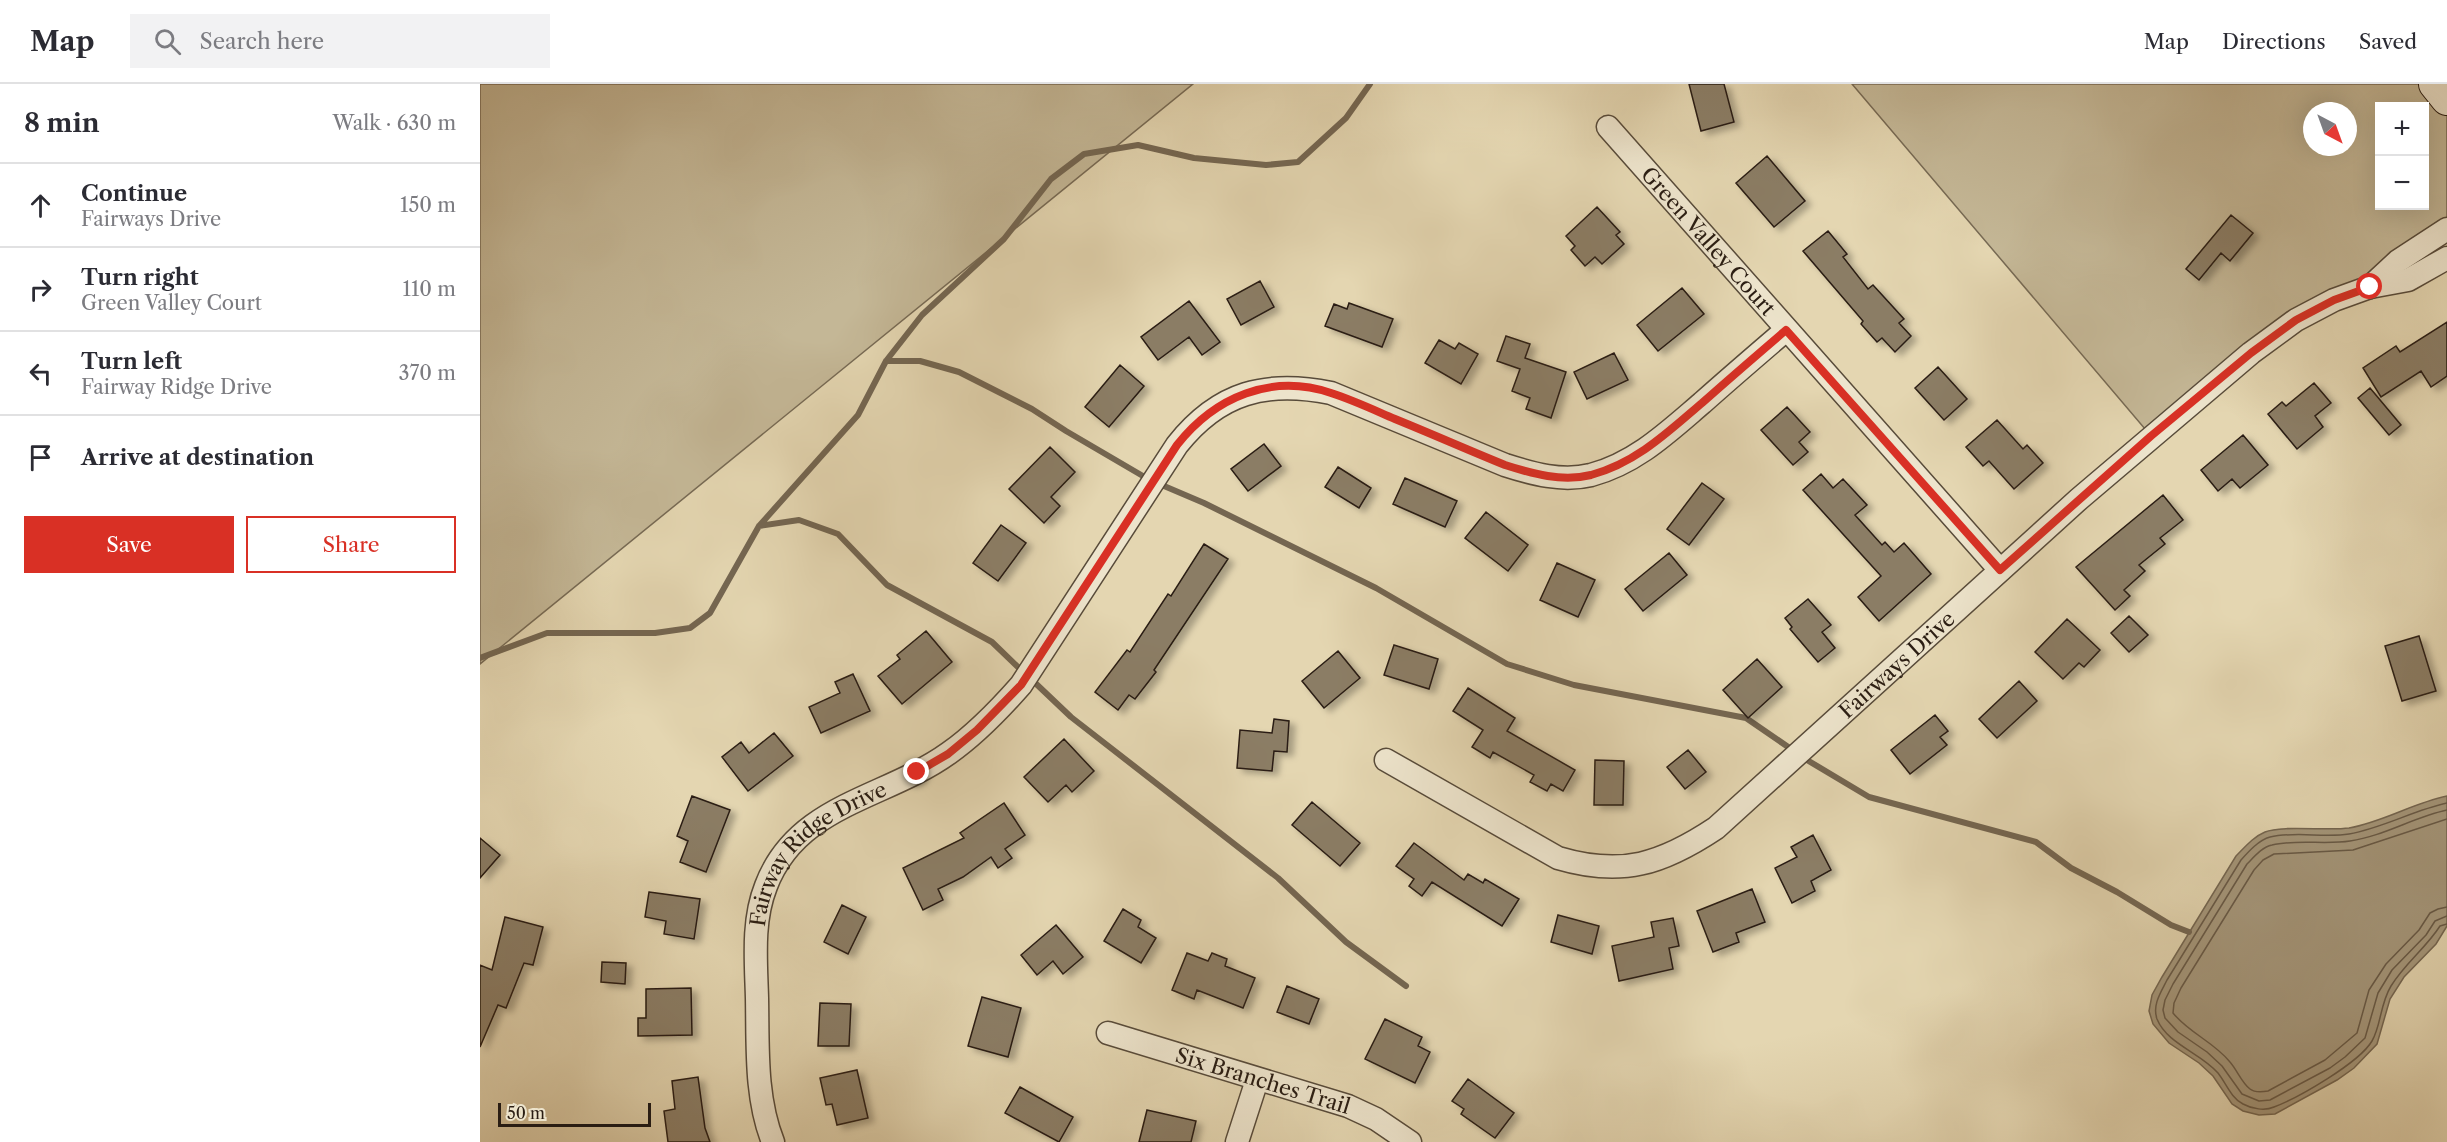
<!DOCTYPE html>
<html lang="en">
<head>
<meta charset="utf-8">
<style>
	body { margin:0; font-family:"Libre Caslon Text",serif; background:#f2f2f3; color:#2b2b33 }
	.controls { position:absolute; right:18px; top:18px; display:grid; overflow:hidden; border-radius:0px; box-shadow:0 6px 24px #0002 }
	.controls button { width:54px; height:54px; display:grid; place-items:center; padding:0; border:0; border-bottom:2px solid #e1e1e2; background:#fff; color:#2b2b33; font:30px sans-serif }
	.compass { position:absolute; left:1823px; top:18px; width:54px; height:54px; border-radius:50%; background:#fff; box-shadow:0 6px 24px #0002; rotate:139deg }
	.scale { position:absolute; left:18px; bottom:15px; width:153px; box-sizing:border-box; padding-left:6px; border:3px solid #2a1d13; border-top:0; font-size:16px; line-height:21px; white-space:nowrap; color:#2a1d13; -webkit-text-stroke:4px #ede4cc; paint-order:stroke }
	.stop { position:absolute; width:18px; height:18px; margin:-14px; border:4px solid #d93025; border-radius:50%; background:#fff }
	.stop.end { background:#d93025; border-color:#fff; box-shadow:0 2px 6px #0008 }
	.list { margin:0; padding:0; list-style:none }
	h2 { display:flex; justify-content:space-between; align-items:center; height:78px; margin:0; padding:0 24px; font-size:26px }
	h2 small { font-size:20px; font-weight:400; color:#7c7c81 }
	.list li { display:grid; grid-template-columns:39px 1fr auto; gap:18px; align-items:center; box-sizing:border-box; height:84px; padding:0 24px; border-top:2px solid #e1e1e2 }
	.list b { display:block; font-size:22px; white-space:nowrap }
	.list p { margin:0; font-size:20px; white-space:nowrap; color:#7c7c81 }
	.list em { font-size:20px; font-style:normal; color:#7c7c81 }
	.actions { display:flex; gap:12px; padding:18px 24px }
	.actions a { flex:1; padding:14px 0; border:2px solid #d93025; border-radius:0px; text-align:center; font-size:21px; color:#d93025 }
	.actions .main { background:#d93025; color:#fff }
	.icon { flex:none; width:33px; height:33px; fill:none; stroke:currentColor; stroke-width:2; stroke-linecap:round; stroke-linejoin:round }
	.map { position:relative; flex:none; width:1967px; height:1058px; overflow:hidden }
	header { display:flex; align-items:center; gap:36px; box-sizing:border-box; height:84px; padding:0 30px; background:#fff; border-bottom:2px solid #e1e1e2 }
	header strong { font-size:28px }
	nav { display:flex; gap:33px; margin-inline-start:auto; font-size:21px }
	.search { width:420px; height:54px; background:#f2f2f3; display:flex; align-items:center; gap:15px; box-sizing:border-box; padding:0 21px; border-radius:0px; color:#7c7c81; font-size:22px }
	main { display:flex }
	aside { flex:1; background:#fff }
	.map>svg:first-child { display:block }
</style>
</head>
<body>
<header>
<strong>Map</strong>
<div class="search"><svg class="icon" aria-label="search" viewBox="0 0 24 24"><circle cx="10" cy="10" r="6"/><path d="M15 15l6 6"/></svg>Search here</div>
<nav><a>Map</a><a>Directions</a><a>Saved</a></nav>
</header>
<main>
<aside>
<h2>8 min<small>Walk · 630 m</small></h2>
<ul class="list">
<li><svg class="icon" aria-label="ahead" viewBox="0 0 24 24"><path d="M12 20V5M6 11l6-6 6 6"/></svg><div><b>Continue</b><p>Fairways Drive</p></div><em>150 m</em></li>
<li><svg class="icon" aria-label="right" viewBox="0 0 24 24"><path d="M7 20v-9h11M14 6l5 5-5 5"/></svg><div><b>Turn right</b><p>Green Valley Court</p></div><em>110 m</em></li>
<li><svg class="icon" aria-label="left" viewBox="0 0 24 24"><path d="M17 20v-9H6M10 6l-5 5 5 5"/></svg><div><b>Turn left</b><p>Fairway Ridge Drive</p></div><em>370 m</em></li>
<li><svg class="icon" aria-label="arrive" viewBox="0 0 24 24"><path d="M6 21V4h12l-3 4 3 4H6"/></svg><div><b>Arrive at destination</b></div></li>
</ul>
<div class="actions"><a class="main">Save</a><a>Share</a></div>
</aside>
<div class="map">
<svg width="1967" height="1058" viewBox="0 0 1967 1058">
	<defs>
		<filter id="shadow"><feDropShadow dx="6" dy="4" stdDeviation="3" flood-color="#0004"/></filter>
	</defs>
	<rect width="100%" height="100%" fill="#e4d6b1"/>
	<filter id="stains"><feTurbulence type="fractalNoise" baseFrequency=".00333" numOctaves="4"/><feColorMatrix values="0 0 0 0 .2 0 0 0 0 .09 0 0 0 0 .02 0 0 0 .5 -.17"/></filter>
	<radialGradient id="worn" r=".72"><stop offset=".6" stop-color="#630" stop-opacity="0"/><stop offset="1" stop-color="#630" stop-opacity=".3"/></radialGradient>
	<path fill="#c4b796" stroke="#776a54" stroke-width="1.5" fill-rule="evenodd" d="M 0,0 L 713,0 L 0,580 Z
		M 1372,0 L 1955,0 L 1967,15 L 1967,145 L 1854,216 L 1671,352 ZM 1900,22 L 1944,22 L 1944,122 L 1900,122 ZM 1832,27 L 1868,27 L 1868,63 L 1832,63 Z"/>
	<path fill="#a5977b" stroke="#746651" stroke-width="1.5" d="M 1967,712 L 1967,842 L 1956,860 L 1924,893 L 1910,915 L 1897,960 L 1874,984 L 1857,996 L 1795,1030 L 1779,1031 L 1763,1027 L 1752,1020 L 1733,992 L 1719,979 L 1689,959 L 1673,940 L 1669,927 L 1672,911 L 1682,893 L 1756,772 C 1765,763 1773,753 1785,748 C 1801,741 1848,747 1869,744 C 1903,738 1933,719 1967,712 Z"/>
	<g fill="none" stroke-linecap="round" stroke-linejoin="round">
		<path stroke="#685a47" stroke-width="1.5" d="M 1967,719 C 1934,726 1903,744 1869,750 C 1844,754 1815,747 1790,753 C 1779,756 1769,767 1761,776 L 1687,896 C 1681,908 1672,921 1677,935 C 1687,960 1721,969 1738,989 C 1746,999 1751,1014 1763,1020 C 1772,1025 1785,1027 1794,1023 C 1818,1014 1879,979 1892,957 C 1901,942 1900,920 1911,902 C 1925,879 1946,864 1960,842 L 1967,840
			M 1967,726 C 1934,733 1904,752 1870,757 C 1846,761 1816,755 1792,761 C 1782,763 1774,773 1767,780 L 1693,900 L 1685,916 L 1683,926 L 1685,934 L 1698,948 L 1727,968 L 1742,982 L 1762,1010 L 1779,1017 L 1790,1016 L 1850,984 L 1865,973 L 1885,954 L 1898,909 L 1912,886 L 1946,851 L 1955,837 L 1967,832
			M 1967,735 L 1873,766 L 1794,770 L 1783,776 L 1774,786 L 1701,904 L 1694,919 L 1693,929 C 1709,949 1734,958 1750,978 C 1757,986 1762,999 1770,1005 C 1775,1009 1782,1008 1788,1007 L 1845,976 L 1877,949 L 1889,906 L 1906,880 L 1939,846 L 1950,829 L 1958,825 L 1967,823"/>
		<path stroke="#746651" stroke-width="6" d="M 406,277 L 440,277 L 479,288 L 552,325 L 586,347 L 668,395
			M 677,399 L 724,419 L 896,504 L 1027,580 L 1094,601 L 1266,634 L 1314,667
			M 279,442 L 319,436 L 358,450 L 407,501 L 512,558 L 543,588
			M 0,574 L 67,549 L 175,549 L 210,544 L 230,529 L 279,442 L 378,331 L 406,277 L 442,231 L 524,155 L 571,95 L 604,70 L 658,61 L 714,74 L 786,81 L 818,78 L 866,34 L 890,0
			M 551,595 L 591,633 L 798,794 L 866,858 L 926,902
			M 1322,673 L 1389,713 L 1556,758 L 1591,784 L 1637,808 L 1691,841 L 1709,848"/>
	</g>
	<path fill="#8b7d65" stroke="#2a1d13" stroke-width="1.5" filter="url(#shadow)" d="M 1209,0 L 1244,0 L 1254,38 L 1221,47 Z
		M 1287,72 L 1325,117 L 1294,143 L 1256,99 Z
		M 1117,123 L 1140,148 L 1136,151 L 1144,160 L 1122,180 L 1115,173 L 1105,182 L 1091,166 L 1095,162 L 1086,152 Z
		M 1751,131 L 1773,149 L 1750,177 L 1741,169 L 1719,196 L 1706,185 Z
		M 1348,147 L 1367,170 L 1363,173 L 1388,205 L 1393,201 L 1424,235 L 1419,239 L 1431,252 L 1415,268 L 1402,254 L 1397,258 L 1381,240 L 1383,237 L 1323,167 Z
		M 780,197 L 794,223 L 761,241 L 747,215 Z
		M 1202,204 L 1224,230 L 1178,267 L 1157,241 Z
		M 709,217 L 740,258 L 722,271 L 709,253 L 678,276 L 661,253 Z
		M 869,219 L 913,235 L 902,263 L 845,242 L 854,220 L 867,225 Z
		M 1967,238 L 1967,292 L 1951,303 L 1941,287 L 1901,313 L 1883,284 L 1916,262 L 1920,268 Z
		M 1026,252 L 1050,260 L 1045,274 L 1086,288 L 1071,334 L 1046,325 L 1050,314 L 1032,307 L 1040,285 L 1017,277 Z
		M 959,256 L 975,265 L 979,259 L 998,270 L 981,300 L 945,279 Z
		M 1134,269 L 1148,296 L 1107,315 L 1094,288 Z
		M 640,281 L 664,302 L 629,343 L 605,323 Z
		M 1458,283 L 1487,315 L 1464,336 L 1435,304 Z
		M 1834,299 L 1851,319 L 1835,332 L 1843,343 L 1817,365 L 1788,330 L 1802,318 L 1806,322 Z
		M 1890,304 L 1921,341 L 1909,351 L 1878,314 Z
		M 1307,323 L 1330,348 L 1319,358 L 1328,368 L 1313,381 L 1281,346 Z
		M 1517,336 L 1543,365 L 1547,361 L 1563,379 L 1534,405 L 1509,377 L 1503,382 L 1486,363 Z
		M 1763,351 L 1788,381 L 1760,404 L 1752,395 L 1738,407 L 1721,386 Z
		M 784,360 L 801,382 L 768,407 L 751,385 Z
		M 570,363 L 595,388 L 571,413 L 580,422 L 564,439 L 529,405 Z
		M 858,383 L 891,404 L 879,424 L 845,403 Z
		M 1341,390 L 1353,404 L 1363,395 L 1387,421 L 1375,431 L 1402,461 L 1405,458 L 1414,468 L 1424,459 L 1451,490 L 1399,537 L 1378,513 L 1401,492 L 1323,406 Z
		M 925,394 L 977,417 L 965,443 L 913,420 Z
		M 1222,399 L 1244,415 L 1209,461 L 1187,445 Z
		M 1683,411 L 1703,436 L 1680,454 L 1685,460 L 1659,481 L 1665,487 L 1644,506 L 1650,512 L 1635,526 L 1596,483 Z
		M 1006,428 L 1048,461 L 1028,487 L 985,454 Z
		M 521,441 L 546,459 L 518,497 L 493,479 Z
		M 724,460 L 748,475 L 674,586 L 676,588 L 655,615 L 649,611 L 638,626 L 615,608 L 647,566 L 650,568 L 688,510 L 691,512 Z
		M 1189,469 L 1207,491 L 1163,527 L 1145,505 Z
		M 1077,479 L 1115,496 L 1098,533 L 1060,516 Z
		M 1328,515 L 1351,541 L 1342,548 L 1355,564 L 1338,578 L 1310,545 L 1312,543 L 1305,534 Z
		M 1649,532 L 1668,551 L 1649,568 L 1631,549 Z
		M 1587,535 L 1620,566 L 1604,583 L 1599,579 L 1583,595 L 1555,568 Z
		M 446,547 L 472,578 L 422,620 L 398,592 L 420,575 L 417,571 Z
		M 1939,552 L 1956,607 L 1922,617 L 1905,562 Z
		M 914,561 L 958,575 L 949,605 L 904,591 Z
		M 858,567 L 880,594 L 844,624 L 822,597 Z
		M 1277,575 L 1302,603 L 1268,634 L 1243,606 Z
		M 373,590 L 390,627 L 341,649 L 329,623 L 360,609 L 355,598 Z
		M 1539,597 L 1557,617 L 1517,654 L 1499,635 Z
		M 988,604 L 1035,634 L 1027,647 L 1095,686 L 1083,707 L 1071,700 L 1067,707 L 1050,698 L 1054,691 L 1013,668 L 1010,674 L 992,663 L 1003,646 L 973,627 Z
		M 1455,631 L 1468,647 L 1460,653 L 1467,661 L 1430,690 L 1411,666 Z
		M 794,635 L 809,637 L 807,668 L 794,667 L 792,687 L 757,684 L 760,646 L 792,649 Z
		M 294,649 L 313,672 L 268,707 L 242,673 L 261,658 L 269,669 Z
		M 584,655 L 614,687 L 592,708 L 586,701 L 568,718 L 544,693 Z
		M 1208,666 L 1226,688 L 1205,705 L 1187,683 Z
		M 1115,676 L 1144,677 L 1143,721 L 1114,721 Z
		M 212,712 L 250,726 L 226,788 L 200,778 L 208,757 L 197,752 Z
		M 832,718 L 880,759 L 860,782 L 812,741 Z
		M 524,719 L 545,751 L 525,765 L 532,774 L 518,784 L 511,773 L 483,793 L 458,805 L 463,816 L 443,826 L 423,784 L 484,754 L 480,749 Z
		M 1333,751 L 1351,786 L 1331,797 L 1335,807 L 1312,819 L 1295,784 L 1317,773 L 1311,763 Z
		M 0,754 L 20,771 L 0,794 Z
		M 934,759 L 984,796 L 988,790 L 1003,799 L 1005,795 L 1039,815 L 1022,842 L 952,798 L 942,812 L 929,802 L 934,795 L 916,782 Z
		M 1272,805 L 1285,838 L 1256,849 L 1259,858 L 1233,868 L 1217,827 Z
		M 169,808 L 220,815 L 214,855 L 184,850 L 186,837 L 165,833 Z
		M 362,821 L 386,833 L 368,870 L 344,858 Z
		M 643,825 L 661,836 L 658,843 L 676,854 L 661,879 L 624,857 Z
		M 1078,831 L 1119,842 L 1112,870 L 1071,858 Z
		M 25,833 L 63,843 L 53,881 L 44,879 L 26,924 L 18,921 L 0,963 L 0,881 L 12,886 Z
		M 1193,834 L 1199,862 L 1189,864 L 1193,885 L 1139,897 L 1132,862 L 1174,853 L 1171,838 Z
		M 576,841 L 603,873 L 583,890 L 573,877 L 557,891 L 541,871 Z
		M 707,869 L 728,877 L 732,869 L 747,875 L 745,882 L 775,894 L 763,924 L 717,906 L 714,915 L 692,906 Z
		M 122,878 L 146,879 L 145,900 L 121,898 Z
		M 807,902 L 839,915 L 829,940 L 797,928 Z
		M 211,904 L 212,951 L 158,952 L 158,934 L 166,934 L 166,905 Z
		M 502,913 L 541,924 L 528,973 L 488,962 Z
		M 340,919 L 371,920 L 369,962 L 338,962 Z
		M 905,935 L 942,953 L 938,962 L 950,968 L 935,999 L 885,975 Z
		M 377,986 L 388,1034 L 357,1041 L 352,1020 L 346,1021 L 340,994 Z
		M 218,993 L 225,1044 L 230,1058 L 188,1058 L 184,1027 L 195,1025 L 192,997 Z
		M 988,995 L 1034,1029 L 1015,1054 L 981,1030 L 984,1025 L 972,1017 Z
		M 540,1003 L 593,1033 L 579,1058 L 525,1029 Z
		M 667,1026 L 716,1037 L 711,1058 L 659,1058 Z"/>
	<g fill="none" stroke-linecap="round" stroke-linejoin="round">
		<defs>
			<g id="street">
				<path id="s1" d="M 1128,43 L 1520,486"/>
				<path d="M 1890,203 L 1918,177 L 1967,145"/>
				<path id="s2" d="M 906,676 L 1078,774 C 1142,793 1182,780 1236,744 L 1599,415 L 1771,269 L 1816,236 L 1854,216 L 1890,203 L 1928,196 L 1967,174"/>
				<path id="s3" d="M 628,949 L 868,1022 L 896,1035 L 930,1058"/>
				<path id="s4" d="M 293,1058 C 275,1013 278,962 277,914 C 276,877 272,837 286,802 C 317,720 405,715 469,669 C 496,650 519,626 541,601 L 697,361 C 739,308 786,296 851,309 L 1025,381 C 1053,390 1082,398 1111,391 C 1156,379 1188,348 1222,319 C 1250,294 1278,270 1306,246"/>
				<path d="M 757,1058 L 777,996"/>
			</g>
			<path id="secondary" d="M 1955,0 L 1967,15"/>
		</defs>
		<use href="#street" stroke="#584b3a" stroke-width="25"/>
		<use href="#secondary" stroke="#2a1d13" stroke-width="34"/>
		<use href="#street" stroke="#ede4cc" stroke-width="22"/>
		<use href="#secondary" stroke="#ede4cc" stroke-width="32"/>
	</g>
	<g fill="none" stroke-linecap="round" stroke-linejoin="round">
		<path stroke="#d93025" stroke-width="8" d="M 437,688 L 468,670 L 497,646 L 541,601 L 697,361 C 735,313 791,289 851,309 C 873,316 894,326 915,335 C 952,350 988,366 1025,381 C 1053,390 1082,398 1111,391 C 1156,379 1188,348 1222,319 C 1250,294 1278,270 1306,246 L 1520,486 L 1671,352 L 1771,269 L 1816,236 L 1854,216 L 1890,203"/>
	</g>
	<g text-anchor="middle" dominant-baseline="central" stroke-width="6" stroke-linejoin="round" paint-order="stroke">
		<g font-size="21" fill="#2a1d13" stroke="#ede4cc">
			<text stroke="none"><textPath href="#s1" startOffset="152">Green Valley Court</textPath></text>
			<text stroke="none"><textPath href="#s2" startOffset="609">Fairways Drive</textPath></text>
			<text stroke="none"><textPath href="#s4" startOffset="318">Fairway Ridge Drive</textPath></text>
			<text stroke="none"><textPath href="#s3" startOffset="162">Six Branches Trail</textPath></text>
		</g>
	</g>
	<rect width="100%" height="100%" filter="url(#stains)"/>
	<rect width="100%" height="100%" fill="url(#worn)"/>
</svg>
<div class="controls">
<button>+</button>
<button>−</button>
</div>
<svg class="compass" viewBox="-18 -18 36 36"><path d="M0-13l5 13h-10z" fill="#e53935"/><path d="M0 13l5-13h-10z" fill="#7c7c81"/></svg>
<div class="scale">50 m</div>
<div class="stop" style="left:1890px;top:203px"></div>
<div class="stop end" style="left:437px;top:688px"></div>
</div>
</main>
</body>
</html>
